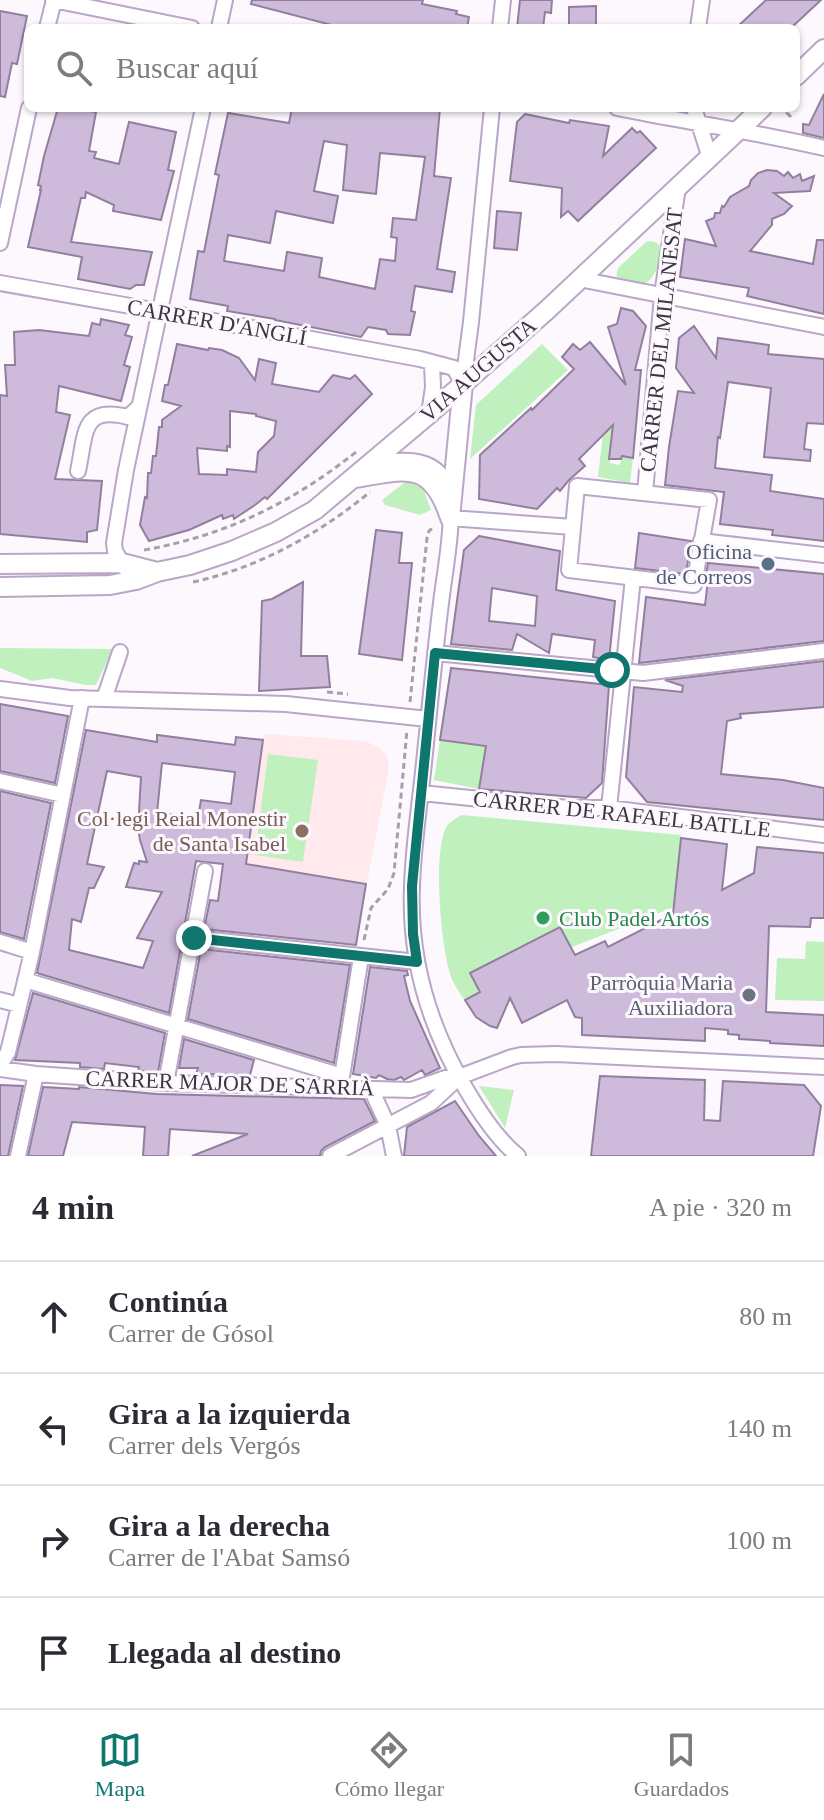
<!DOCTYPE html>
<html lang="es">
<head>
<meta charset="utf-8">
<style>
	body { margin:0; font-family:"Times New Roman",serif; background:#f7f7f7; color:#2b2b33 }
	.stop { position:absolute; width:24px; height:24px; margin:-18px; border:6px solid #0f766e; border-radius:50%; background:#fff }
	.stop.end { background:#0f766e; border-color:#fff; box-shadow:0 2px 8px #0008 }
	.list { margin:0; padding:0; list-style:none }
	h2 { display:flex; justify-content:space-between; align-items:center; height:104px; margin:0; padding:0 32px; font-size:34px }
	h2 small { font-size:26px; font-weight:400; color:#7c7c81 }
	.list li { display:grid; grid-template-columns:52px 1fr auto; gap:24px; align-items:center; box-sizing:border-box; height:112px; padding:0 32px; border-top:2px solid #e1e1e2 }
	.list b { display:block; font-size:30px; white-space:nowrap }
	.list p { margin:0; font-size:26px; white-space:nowrap; color:#7c7c81 }
	.list em { font-size:26px; font-style:normal; color:#7c7c81 }
	.icon { flex:none; width:44px; height:44px; fill:none; stroke:currentColor; stroke-width:2; stroke-linecap:round; stroke-linejoin:round }
	.map { position:relative; flex:none; width:824px; height:1156px; overflow:hidden }
	.search { position:absolute; background:#fff; box-shadow:0 2px 6px #0004; left:24px; right:24px; top:24px; height:88px; display:flex; align-items:center; gap:20px; box-sizing:border-box; padding:0 28px; border-radius:12px; color:#7c7c81; font-size:30px }
	.sheet { height:552px; background:#fff }
	nav { display:flex; justify-content:space-around; align-items:center; box-sizing:border-box; height:112px; border-top:2px solid #e1e1e2; background:#fff; font-size:22px; color:#7c7c81 }
	nav a { display:grid; justify-items:center; gap:4px }
	nav .on { color:#0f766e }
	.map>svg:first-child { display:block }
</style>
</head>
<body>
<div class="map">
<svg width="824" height="1156" viewBox="0 0 824 1156">
	<rect width="100%" height="100%" fill="#fcf8fe"/>
	<path fill="#ffe9ed" d="M 265,734 L 365,741 L 380,748 L 387,756 L 389,768 L 362,909 L 219,894 L 235,772 L 154,762 L 157,735 L 234,745 L 236,737 L 262,740 Z"/>
	<path fill="#c0f0bd" d="M 650,241 C 654,242 658,242 660,247 C 662,257 656,277 647,282 C 639,286 629,283 621,282 C 616,278 616,274 618,268 L 646,242 Z
		M 542,344 L 568,370 L 470,459 L 476,405 Z
		M 604,425 L 637,429 L 636,436 L 612,433 L 609,458 L 610,459 L 610,463 L 620,465 L 622,456 L 633,458 L 630,483 L 598,477 Z
		M 412,482 L 424,490 L 431,510 L 420,515 L 385,505 L 382,500 L 404,483 Z
		M 0,648 L 113,649 L 96,685 L 86,685 L 52,678 L 32,681 L 0,668 Z
		M 440,740 L 486,746 L 479,789 L 434,780 Z
		M 268,754 L 318,760 L 303,862 L 255,855 Z
		M 462,815 L 681,835 L 674,907 L 572,947 L 465,1000 C 460,994 455,986 452,979 C 441,954 432,849 447,826 C 451,821 456,818 462,815 Z
		M 806,941 L 824,942 L 824,1001 L 775,1000 L 777,958 L 805,959 Z
		M 479,1086 L 514,1090 L 505,1128 Z"/>
	<path fill="#cebada" stroke="#927f9e" stroke-width="2" fill-rule="evenodd" d="M 252,0 L 423,0 L 422,4 L 457,11 L 456,14 L 469,17 L 467,28 L 343,28 L 251,4 Z
		M 520,0 L 552,0 L 551,13 L 545,12 L 543,28 L 517,28 Z
		M 766,0 L 821,0 L 791,28 L 736,28 Z
		M 596,6 L 596,28 L 569,28 L 569,7 Z
		M 0,11 L 27,16 L 17,64 L 12,63 L 5,97 L 0,96 Z
		M 824,94 L 824,138 L 803,133 L 803,124 L 809,125 Z
		M 58,108 L 73,108 L 96,112 L 89,151 L 96,152 L 94,158 L 119,164 L 129,122 L 176,132 L 168,170 L 174,171 L 161,220 L 113,211 L 114,205 L 86,192 L 85,198 L 81,198 L 71,242 L 152,252 L 144,285 L 136,285 L 130,289 L 78,279 L 82,257 L 28,247 L 41,190 L 40,190 L 41,186 L 38,185 L 44,156 Z
		M 292,108 L 440,108 L 434,176 L 451,178 L 437,269 L 455,272 L 452,292 L 415,286 L 411,311 L 415,312 L 410,335 L 388,334 L 386,330 L 368,327 L 361,337 L 275,320 L 275,319 L 227,311 L 228,306 L 190,299 L 198,251 L 204,252 L 219,175 L 215,174 L 228,113 L 289,123 ZM 324,141 L 347,145 L 343,190 L 376,194 L 380,153 L 425,157 L 416,220 L 393,218 L 391,237 L 397,238 L 395,261 L 380,259 L 375,289 L 319,277 L 322,258 L 287,252 L 284,271 L 224,261 L 228,235 L 270,243 L 276,211 L 333,223 L 338,196 L 314,191 Z
		M 525,114 L 569,123 L 570,120 L 609,126 L 603,156 L 632,128 L 637,133 L 640,131 L 656,148 L 578,221 L 568,211 L 561,217 L 562,188 L 510,181 L 517,122 Z
		M 767,170 L 777,171 L 784,176 L 788,172 L 793,178 L 800,174 L 802,181 L 814,176 L 810,191 L 774,193 L 792,206 L 784,214 L 772,219 L 772,225 L 750,251 L 813,264 L 817,240 L 824,240 L 824,314 L 747,296 L 749,288 L 680,277 L 685,239 L 716,246 L 706,221 L 714,218 L 715,213 L 720,213 L 722,206 L 724,207 L 730,197 L 749,186 L 751,180 L 758,173 Z
		M 497,211 L 521,213 L 517,250 L 494,248 Z
		M 621,308 L 633,311 L 646,326 L 635,370 L 641,370 L 633,458 L 622,456 L 621,459 L 609,459 L 613,425 L 579,459 L 585,466 L 569,480 L 560,491 L 557,488 L 537,509 L 479,499 L 480,455 L 531,408 L 532,410 L 574,369 L 562,357 L 573,344 L 580,350 L 590,342 L 626,385 L 608,327 L 617,324 Z
		M 101,319 L 129,325 L 125,335 L 132,337 L 124,365 L 130,367 L 121,401 L 59,386 L 56,412 L 70,415 L 55,479 L 102,481 L 97,530 L 87,532 L 87,542 L 0,534 L 0,395 L 7,396 L 5,365 L 15,365 L 14,332 L 39,330 L 89,336 L 92,323 L 100,325 Z
		M 694,326 L 716,358 L 718,338 L 769,345 L 768,354 L 824,359 L 824,424 L 807,423 L 804,449 L 811,450 L 810,461 L 764,457 L 771,388 L 728,382 L 720,438 L 718,437 L 715,468 L 772,475 L 770,491 L 824,499 L 824,541 L 772,535 L 773,530 L 720,524 L 724,492 L 665,485 L 669,447 L 678,391 L 694,393 L 676,368 L 679,338 Z
		M 177,344 L 208,350 L 209,348 L 222,350 L 239,358 L 255,380 L 259,359 L 276,363 L 272,384 L 319,392 L 333,375 L 350,379 L 355,375 L 372,394 L 267,499 L 265,497 L 255,505 L 234,519 L 233,515 L 223,519 L 222,515 L 189,530 L 149,541 L 140,525 L 145,497 L 147,498 L 148,473 L 151,473 L 153,456 L 156,456 L 159,427 L 162,427 L 162,420 L 181,406 L 162,401 L 165,385 L 168,385 ZM 230,411 L 256,414 L 256,416 L 276,421 L 274,436 L 258,452 L 256,472 L 227,469 L 227,475 L 199,474 L 197,448 L 227,451 L 227,446 L 230,447 Z
		M 376,530 L 402,533 L 399,563 L 412,563 L 402,660 L 359,654 Z
		M 639,533 L 691,541 L 686,574 L 635,568 Z
		M 479,536 L 560,551 L 556,590 L 615,601 L 609,660 L 593,657 L 595,640 L 552,634 L 549,653 L 517,634 L 512,650 L 451,644 L 464,550 ZM 492,588 L 537,596 L 535,626 L 489,621 Z
		M 708,563 L 824,574 L 824,641 L 639,663 L 646,597 L 705,605 L 708,580 L 705,580 Z
		M 303,582 L 301,656 L 327,656 L 330,687 L 259,691 L 262,601 L 272,599 Z
		M 824,661 L 824,707 L 740,714 L 741,718 L 727,721 L 721,774 L 783,780 L 824,788 L 824,820 L 647,802 L 626,777 L 634,687 L 682,692 L 683,686 L 665,680 Z
		M 451,668 L 609,685 L 602,783 L 586,798 L 479,789 L 486,746 L 440,740 Z
		M 0,704 L 68,716 L 55,783 L 0,771 Z
		M 86,730 L 157,742 L 157,735 L 235,745 L 236,737 L 263,740 L 246,864 L 366,884 L 356,945 L 204,929 L 210,900 L 218,901 L 223,864 L 196,861 L 169,1013 L 37,973 ZM 162,763 L 235,772 L 231,804 L 201,800 L 198,817 L 157,813 ZM 107,771 L 141,777 L 138,829 L 140,840 L 147,862 L 139,861 L 139,864 L 134,863 L 126,887 L 162,892 L 137,938 L 153,941 L 143,968 L 69,950 L 72,919 L 81,922 L 89,888 L 94,888 L 104,867 L 87,864 Z
		M 0,791 L 51,803 L 24,939 L 0,932 Z
		M 681,838 L 727,844 L 722,890 L 754,873 L 757,847 L 824,853 L 824,918 L 811,918 L 810,927 L 769,926 L 766,1012 L 824,1015 L 824,1046 L 770,1043 L 770,1041 L 739,1039 L 739,1035 L 728,1034 L 728,1030 L 705,1028 L 705,1041 L 582,1035 L 582,1018 L 575,1017 L 567,1000 L 522,1023 L 510,998 L 497,1028 L 490,1026 L 476,1017 L 465,1000 L 480,992 L 470,973 L 560,927 L 575,955 L 605,941 L 608,947 L 673,914 Z
		M 201,949 L 350,965 L 334,1063 L 188,1019 Z
		M 370,967 L 407,971 L 408,975 L 404,976 L 410,1001 L 440,1068 L 425,1075 L 422,1070 L 404,1080 L 401,1077 L 394,1080 L 387,1079 L 379,1075 L 376,1078 L 353,1074 Z
		M 33,993 L 165,1033 L 158,1072 L 138,1071 L 139,1067 L 105,1063 L 104,1069 L 80,1067 L 80,1063 L 15,1060 Z
		M 184,1039 L 254,1060 L 250,1075 L 196,1074 L 198,1068 L 179,1068 Z
		M 600,1076 L 705,1080 L 704,1120 L 720,1121 L 723,1081 L 804,1085 L 821,1106 L 813,1156 L 591,1156 Z
		M 0,1085 L 23,1086 L 8,1156 L 0,1156 Z
		M 43,1087 L 79,1089 L 79,1087 L 157,1094 L 364,1099 L 375,1121 L 325,1147 L 321,1151 L 320,1156 L 192,1156 L 248,1134 L 170,1129 L 168,1156 L 143,1156 L 145,1127 L 72,1122 L 63,1156 L 28,1156 Z
		M 455,1101 L 479,1136 L 496,1156 L 404,1156 L 407,1127 Z"/>
	<g fill="none" stroke-linecap="round" stroke-linejoin="round">
		<defs>
			<path id="minor" d="M 53,0 L 192,28
				M 47,28 L 54,0
				M 219,28 L 225,0
				M 500,28 L 503,0
				M 698,28 L 702,0
				M 617,108 C 686,122 756,132 824,148
				M 694,108 L 710,158
				M 0,243 L 29,108
				M 579,279 L 824,327
				M 0,283 L 187,316 L 420,359 L 454,368 L 463,384
				M 463,383 L 471,322 L 492,108
				M 429,414 L 433,387 L 432,364
				M 370,464 C 396,460 432,454 446,483 C 458,507 444,575 441,603 C 434,659 429,716 423,772 C 419,810 413,849 412,887 C 409,959 430,1028 466,1089 C 480,1113 497,1139 518,1156
				M 78,471 C 86,434 81,405 128,417 L 139,407
				M 577,486 L 709,500 L 694,585 L 569,570 Z
				M 645,493 L 662,295 L 678,187
				M 450,518 L 573,527
				M 701,541 L 824,555
				M 125,568 L 115,551 L 114,543 L 126,470 L 203,108
				M 435,653 L 643,673 L 824,651
				M 0,689 L 70,698 L 286,704 L 428,719
				M 104,699 L 120,652
				M 0,781 L 63,795
				M 421,793 L 568,808 L 609,808 L 824,835
				M 609,808 L 633,578
				M 194,938 L 417,962
				M 0,942 L 32,952
				M 25,980 L 342,1076
				M 0,1000 L 19,1005
				M 0,1065 L 8,1052 L 32,952 L 82,698
				M 0,1069 L 36,1074 L 166,1083 L 411,1090 L 445,1078 L 459,1077 L 512,1057 L 521,1055 L 556,1054 L 824,1067
				M 166,1083 L 205,871
				M 341,1083 L 361,957
				M 371,1089 L 388,1126 L 394,1156
				M 18,1156 L 36,1074
				M 330,1156 L 431,1103 L 459,1077"/>
			<path id="major" d="M 796,76 L 824,49
				M 355,478 C 404,470 430,459 449,515
				M 450,518 L 463,384
				M 0,564 L 122,563 L 157,572
				M 0,587 L 110,585 L 136,580 L 157,572 L 190,565 L 232,551 L 276,532 L 315,510 L 429,414 L 547,310 L 762,108"/>
		</defs>
		<use href="#minor" stroke="#baa6c6" stroke-width="18"/>
		<use href="#major" stroke="#baa6c6" stroke-width="22"/>
		<path stroke="#a6a0a9" stroke-width="3" stroke-dasharray="6 4" stroke-linecap="butt" d="M 796,105 L 798,102
			M 791,117 L 787,113 L 792,108
			M 144,550 C 224,536 292,503 356,452
			M 193,582 C 258,568 319,534 370,492
			M 327,692 L 348,694
			M 410,702 L 427,538 L 429,531 L 435,526
			M 364,940 L 371,908 L 388,889 L 394,873 L 407,730"/>
		<use href="#minor" stroke="#fff" stroke-width="14"/>
		<use href="#major" stroke="#fff" stroke-width="18"/>
	</g>
	<g fill="none" stroke-linecap="round" stroke-linejoin="round">
		<path stroke="#0f766e" stroke-width="10" d="M 194,938 L 417,962 L 413,934 L 412,886 L 435,653 L 612,670"/>
	</g>
	<circle fill="#5c6f8a" stroke="#fcf8fe" stroke-width="3" cx="768" cy="564" r="8"/>
	<circle fill="#8d6e63" stroke="#fcf8fe" stroke-width="3" cx="302" cy="831" r="8"/>
	<circle fill="#2e9e5b" stroke="#fcf8fe" stroke-width="3" cx="543" cy="918" r="8"/>
	<circle fill="#6b7280" stroke="#fcf8fe" stroke-width="3" cx="749" cy="995" r="8"/>
	<g text-anchor="middle" dominant-baseline="central" stroke-width="6" stroke-linejoin="round" paint-order="stroke">
		<g font-size="22" fill="#3d3542" stroke="#fcf8fe">
			<text transform="translate(217 322) rotate(10)">CARRER D'ANGLÍ</text>
			<text transform="translate(661 340) rotate(-84)">CARRER DEL MILANESAT</text>
			<text transform="translate(478 370) rotate(-41)">VIA AUGUSTA</text>
			<text transform="translate(622 814) rotate(6)">CARRER DE RAFAEL BATLLE</text>
			<text transform="translate(230 1083) rotate(2)">CARRER MAJOR DE SARRIÀ</text>
		</g>
		<g font-size="22" fill="#4e5e75" stroke="#fcf8fe" text-anchor="end">
			<text x="752" y="551">Oficina<tspan x="752" dy="25">de Correos</tspan></text>
		</g>
		<g font-size="22" fill="#785e54" stroke="#fcf8fe" text-anchor="end">
			<text x="286" y="818">Col·legi Reial Monestir<tspan x="286" dy="25">de Santa Isabel</tspan></text>
		</g>
		<g font-size="22" fill="#27864d" stroke="#fcf8fe" text-anchor="start">
			<text x="559" y="918">Club Padel Artós</text>
		</g>
		<g font-size="22" fill="#5b616d" stroke="#fcf8fe" text-anchor="end">
			<text x="733" y="982">Parròquia Maria<tspan x="733" dy="25">Auxiliadora</tspan></text>
		</g>
	</g>
</svg>
<div class="stop" style="left:612px;top:670px"></div>
<div class="stop end" style="left:194px;top:938px"></div>
<div class="search"><svg class="icon" aria-label="search" viewBox="0 0 24 24"><circle cx="10" cy="10" r="6"/><path d="M15 15l6 6"/></svg>Buscar aquí</div>
</div>
<section class="sheet">
<h2>4 min<small>A pie · 320 m</small></h2>
<ul class="list">
<li><svg class="icon" aria-label="ahead" viewBox="0 0 24 24"><path d="M12 20V5M6 11l6-6 6 6"/></svg><div><b>Continúa</b><p>Carrer de Gósol</p></div><em>80 m</em></li>
<li><svg class="icon" aria-label="left" viewBox="0 0 24 24"><path d="M17 20v-9H6M10 6l-5 5 5 5"/></svg><div><b>Gira a la izquierda</b><p>Carrer dels Vergós</p></div><em>140 m</em></li>
<li><svg class="icon" aria-label="right" viewBox="0 0 24 24"><path d="M7 20v-9h11M14 6l5 5-5 5"/></svg><div><b>Gira a la derecha</b><p>Carrer de l'Abat Samsó</p></div><em>100 m</em></li>
<li><svg class="icon" aria-label="arrive" viewBox="0 0 24 24"><path d="M6 21V4h12l-3 4 3 4H6"/></svg><div><b>Llegada al destino</b></div></li>
</ul>
</section>
<nav>
<a class="on"><svg class="icon" aria-label="map" viewBox="0 0 24 24"><path d="M3 6l6-2 6 2 6-2v14l-6 2-6-2-6 2zM9 4v14M15 6v14"/></svg>Mapa</a>
<a><svg class="icon" aria-label="directions" viewBox="0 0 24 24"><path d="M12 3l9 9-9 9-9-9zM9 14v-3h6M13 9l2 2-2 2"/></svg>Cómo llegar</a>
<a><svg class="icon" aria-label="saved" viewBox="0 0 24 24"><path d="M7 4h10v16l-5-4-5 4z"/></svg>Guardados</a>
</nav>
</body>
</html>
